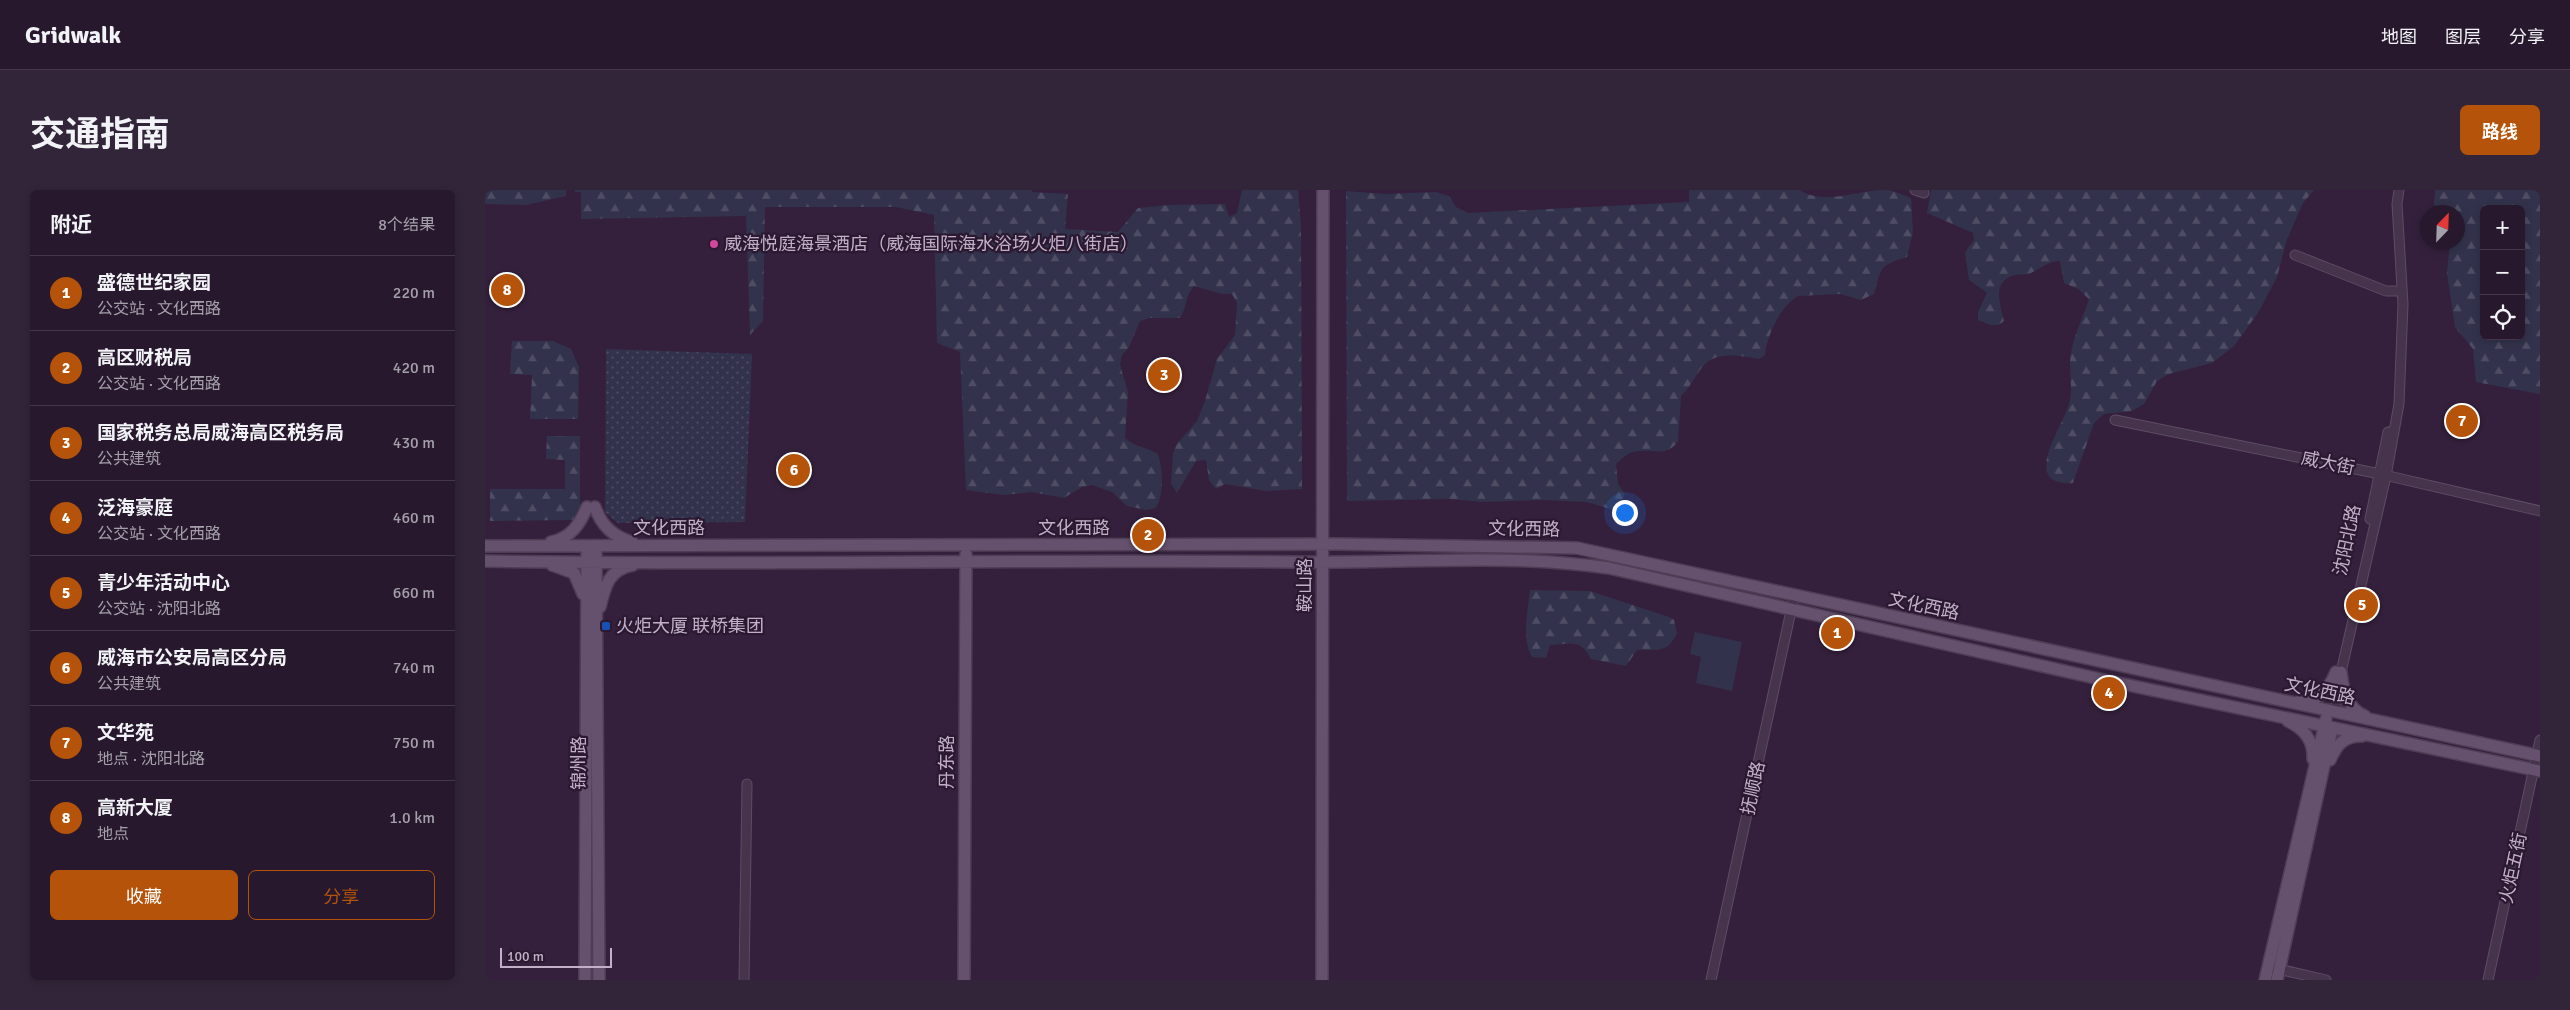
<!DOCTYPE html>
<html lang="zh">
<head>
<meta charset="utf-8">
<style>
	body { margin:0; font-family:Signika,"Noto Sans SC",sans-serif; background:#332539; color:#f1f3f6 }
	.controls { position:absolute; right:15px; top:15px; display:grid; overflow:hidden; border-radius:8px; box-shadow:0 2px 8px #0003 }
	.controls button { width:45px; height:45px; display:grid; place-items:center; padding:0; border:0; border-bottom:1px solid #433749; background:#27182d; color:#f1f3f6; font:25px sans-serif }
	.compass { position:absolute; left:1935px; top:15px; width:45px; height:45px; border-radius:50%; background:#27182d; box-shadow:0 2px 8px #0003; rotate:23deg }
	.scale { position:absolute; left:15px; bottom:12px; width:112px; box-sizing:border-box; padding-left:5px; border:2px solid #c2afc8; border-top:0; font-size:14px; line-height:18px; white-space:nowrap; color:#c2afc8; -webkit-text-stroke:4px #2a1931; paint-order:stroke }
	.you { position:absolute; left:1139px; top:322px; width:18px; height:18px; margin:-12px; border:4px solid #fff; border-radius:50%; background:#1a73e8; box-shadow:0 0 0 8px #1a73e833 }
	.badge { display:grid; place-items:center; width:32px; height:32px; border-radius:50%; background:#b45309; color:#fff; font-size:16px; font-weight:700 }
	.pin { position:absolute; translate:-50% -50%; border:2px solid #fff; box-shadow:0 1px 5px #0006 }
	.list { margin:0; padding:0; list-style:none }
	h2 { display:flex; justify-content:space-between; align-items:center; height:65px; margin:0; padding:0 20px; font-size:21px }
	h2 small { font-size:16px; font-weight:400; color:#a4a0aa }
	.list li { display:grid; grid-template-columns:32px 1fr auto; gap:15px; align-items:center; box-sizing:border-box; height:75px; padding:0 20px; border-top:1px solid #433749 }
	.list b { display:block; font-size:19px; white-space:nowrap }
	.list p { margin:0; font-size:16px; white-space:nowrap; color:#a4a0aa }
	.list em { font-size:16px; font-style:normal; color:#a4a0aa }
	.actions { display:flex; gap:10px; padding:15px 20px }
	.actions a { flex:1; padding:11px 0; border:1px solid #b45309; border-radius:8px; text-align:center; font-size:18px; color:#b45309 }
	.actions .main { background:#b45309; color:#fff }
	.icon { flex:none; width:28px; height:28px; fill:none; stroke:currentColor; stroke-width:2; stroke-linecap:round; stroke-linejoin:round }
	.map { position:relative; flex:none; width:2055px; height:790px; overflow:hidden; border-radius:8px }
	header { display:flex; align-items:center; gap:30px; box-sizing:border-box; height:70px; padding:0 25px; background:#27182d; border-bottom:1px solid #433749 }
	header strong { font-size:24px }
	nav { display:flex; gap:28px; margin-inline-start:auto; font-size:18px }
	.intro { display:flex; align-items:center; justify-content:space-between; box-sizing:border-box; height:120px; padding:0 30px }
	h1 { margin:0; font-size:35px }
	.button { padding:12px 22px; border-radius:8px; background:#b45309; color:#fff; font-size:18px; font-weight:700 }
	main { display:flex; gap:30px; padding:0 30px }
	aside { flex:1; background:#27182d; border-radius:8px; box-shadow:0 2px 8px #0003 }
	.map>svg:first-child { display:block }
</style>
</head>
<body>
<header>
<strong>Gridwalk</strong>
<nav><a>地图</a><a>图层</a><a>分享</a></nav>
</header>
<div class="intro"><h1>交通指南</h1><a class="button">路线</a></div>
<main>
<aside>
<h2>附近<small>8个结果</small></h2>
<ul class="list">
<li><span class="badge">1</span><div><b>盛德世纪家园</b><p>公交站 · 文化西路</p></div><em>220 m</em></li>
<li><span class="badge">2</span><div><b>高区财税局</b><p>公交站 · 文化西路</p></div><em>420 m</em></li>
<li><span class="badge">3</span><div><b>国家税务总局威海高区税务局</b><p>公共建筑</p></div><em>430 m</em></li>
<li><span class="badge">4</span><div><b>泛海豪庭</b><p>公交站 · 文化西路</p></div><em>460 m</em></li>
<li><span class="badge">5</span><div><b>青少年活动中心</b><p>公交站 · 沈阳北路</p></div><em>660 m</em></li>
<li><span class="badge">6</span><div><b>威海市公安局高区分局</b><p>公共建筑</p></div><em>740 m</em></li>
<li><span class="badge">7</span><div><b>文华苑</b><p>地点 · 沈阳北路</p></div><em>750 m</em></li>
<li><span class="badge">8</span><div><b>高新大厦</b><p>地点</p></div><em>1.0 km</em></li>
</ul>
<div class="actions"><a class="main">收藏</a><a>分享</a></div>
</aside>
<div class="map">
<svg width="2055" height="790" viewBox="0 0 2055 790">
	<defs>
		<pattern id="forest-firs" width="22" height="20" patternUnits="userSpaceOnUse" patternTransform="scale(1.25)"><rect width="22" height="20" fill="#32324c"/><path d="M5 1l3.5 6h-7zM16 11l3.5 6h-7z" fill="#4e4d64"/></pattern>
		<pattern id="park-dots" width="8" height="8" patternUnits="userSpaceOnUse" patternTransform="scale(1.25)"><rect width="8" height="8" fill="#32324c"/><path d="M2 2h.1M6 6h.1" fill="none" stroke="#4e4d64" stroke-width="1.8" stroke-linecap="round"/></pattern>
	</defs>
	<rect width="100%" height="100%" fill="#34203c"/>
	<path fill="url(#forest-firs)" fill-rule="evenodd" d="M 0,0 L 81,0 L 81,6 L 41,15 L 0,14 Z
		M 90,0 L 547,0 L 547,2 L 583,4 L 580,39 L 633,42 L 653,18 L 684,15 L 740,14 L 744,27 L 752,23 L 757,0 L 813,0 L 816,36 L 817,299 L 781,301 L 740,294 L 731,299 L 724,290 L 721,270 L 711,271 L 692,303 L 686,294 L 688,263 L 692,254 L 712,231 L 720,211 L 732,169 L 750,145 L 752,113 L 747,104 L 737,104 L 709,96 C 700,106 702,117 695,128 L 664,128 L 655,131 L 644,157 L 637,165 L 635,175 L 643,202 L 640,248 C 649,257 662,257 673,264 C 678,280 679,304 671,318 L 661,320 L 642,316 L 627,302 L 607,295 L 597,297 L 579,308 L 547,302 L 518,305 L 481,300 L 475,162 L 452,153 L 449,25 L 411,17 L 280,17 L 278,131 L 265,145 L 261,26 L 96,29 L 96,2 L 90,2 Z
		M 1204,0 L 1315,0 C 1337,16 1374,0 1400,0 C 1408,0 1418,5 1426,8 L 1428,42 L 1422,67 C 1393,76 1397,77 1389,104 L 1376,110 L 1355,104 L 1313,106 C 1295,117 1282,145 1280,165 L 1274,169 C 1258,166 1233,161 1220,174 C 1211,183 1207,196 1196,206 L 1193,251 C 1182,269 1165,257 1148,262 C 1142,263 1136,270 1131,274 L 1133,294 L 1140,304 L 1134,316 L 1129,320 L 1102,312 L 1058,310 L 997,312 L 965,309 L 862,311 L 861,1 L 900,4 L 951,2 L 964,6 L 971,17 L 983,23 L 1204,12 Z
		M 1446,0 L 1829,0 L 1818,13 L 1802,49 L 1792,87 L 1773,123 L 1749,156 L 1727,173 L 1684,184 L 1672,191 L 1659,214 L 1647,221 L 1619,224 L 1609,233 L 1588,293 C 1579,294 1564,292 1562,282 C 1557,261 1581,230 1585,210 C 1588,195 1583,178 1586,163 C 1589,145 1598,127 1604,109 L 1593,99 L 1579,93 L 1575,71 C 1564,71 1556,78 1546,83 C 1541,85 1536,84 1530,85 C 1506,91 1515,114 1519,131 L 1514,135 L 1506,135 L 1493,130 L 1493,122 L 1502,103 L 1484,90 L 1480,62 L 1489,50 L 1488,43 L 1442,23 Z
		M 1950,0 L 2055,0 L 2055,204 L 1991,192 L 1988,159 L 1970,137 L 1962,83 L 1965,53 L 1972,52 L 1972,22 L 1949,15 ZM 1999,19 L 2036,19 L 2036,146 L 1999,146 Z
		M 27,151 L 68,151 L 86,159 L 94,177 L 93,229 L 45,229 L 47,185 L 25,184 Z
		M 62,246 L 95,246 L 95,317 L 90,330 L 5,331 L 5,299 L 80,299 L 80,270 L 61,269 Z
		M 1045,400 L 1105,401 L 1184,427 L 1189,430 L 1192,443 C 1182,464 1173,459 1152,460 L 1141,476 L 1106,469 C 1095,448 1087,454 1065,455 L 1061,468 L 1047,467 C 1036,448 1043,421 1045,400 Z"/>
	<path fill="url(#park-dots)" d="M 121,159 L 267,164 L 260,332 L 133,333 L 120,322 Z"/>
	<path fill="#32324c" d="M 1210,442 L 1257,452 L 1247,501 L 1211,493 L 1216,467 L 1205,464 Z"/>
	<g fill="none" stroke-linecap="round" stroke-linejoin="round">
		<defs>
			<path id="minor" d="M 1430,0 L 1439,3
				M 1810,65 L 1901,101 L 1917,101
				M 1630,230 L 1895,284 L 2055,321
				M 1885,329 L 1903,242
				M 1850,522 L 1856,482 L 1901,286 L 1914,214 L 1918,114 L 1912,14 L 1914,0
				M 1789,778 L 1841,790
				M 259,790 L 262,594
				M 1226,790 L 1309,407
				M 2003,790 L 2055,550"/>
			<path id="major" d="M 110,317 C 116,335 129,347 147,352
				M 66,352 C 86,348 95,334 102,317
				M 0,356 L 853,354 L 1092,358 L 2055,566
				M 111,364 L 114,790
				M 0,371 C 269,376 539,369 808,372 C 913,374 1020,363 1124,378 L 1619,490 L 2055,581
				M 67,375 L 89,383 L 98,404
				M 115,417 C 120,396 124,379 148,375
				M 1856,482 C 1858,500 1862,519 1880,526
				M 1813,512 C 1832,514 1845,498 1851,482
				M 1803,531 C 1819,539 1829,550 1828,569
				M 1845,570 C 1852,554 1859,546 1877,546
				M 100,790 L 102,364
				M 479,790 L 481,364
				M 837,790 L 838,0
				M 1780,790 L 1841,529
				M 1792,790 L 1847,539"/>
		</defs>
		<use href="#minor" stroke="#5d4c64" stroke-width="11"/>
		<use href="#major" stroke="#4f3d55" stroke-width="14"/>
		<use href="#minor" stroke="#45344c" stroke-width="9"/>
		<use href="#major" stroke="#65516d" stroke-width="11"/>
	</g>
	<circle fill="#d1479c" stroke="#2a1931" stroke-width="2" cx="229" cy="54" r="5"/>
	<rect fill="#1a4fb4" stroke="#2a1931" stroke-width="2" x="116" y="431" width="10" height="10" rx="2.5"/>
	<g text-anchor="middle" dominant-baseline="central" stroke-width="4.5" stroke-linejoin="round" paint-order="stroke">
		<g font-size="18" fill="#c2afc8" stroke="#2a1931" text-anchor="start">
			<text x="239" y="54">威海悦庭海景酒店（威海国际海水浴场火炬八街店）</text>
			<text x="131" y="436">火炬大厦 联桥集团</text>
		</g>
		<g font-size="18" fill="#c2afc8" stroke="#2a1931">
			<text transform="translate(1843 273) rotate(12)">威大街</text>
			<text x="184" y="338">文化西路</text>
			<text x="589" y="338">文化西路</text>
			<text transform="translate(1039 339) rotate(1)">文化西路</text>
			<text transform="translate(1862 350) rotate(-78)">沈阳北路</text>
			<text transform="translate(820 395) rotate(-90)">鞍山路</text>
			<text transform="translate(1439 416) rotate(12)">文化西路</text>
			<text transform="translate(1835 501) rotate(12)">文化西路</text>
			<text transform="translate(462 572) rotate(-90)">丹东路</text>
			<text transform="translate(94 573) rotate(-90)">锦州路</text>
			<text transform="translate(1268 598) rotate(-78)">抚顺路</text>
			<text transform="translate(2028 678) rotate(-78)">火炬五街</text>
		</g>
	</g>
</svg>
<div class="controls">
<button>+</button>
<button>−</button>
<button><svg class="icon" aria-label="locate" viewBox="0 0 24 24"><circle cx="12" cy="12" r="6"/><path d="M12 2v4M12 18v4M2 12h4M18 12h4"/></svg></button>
</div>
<svg class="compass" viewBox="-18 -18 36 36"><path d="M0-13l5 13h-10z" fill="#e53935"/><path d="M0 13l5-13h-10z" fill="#a4a0aa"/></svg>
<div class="scale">100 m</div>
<div class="you"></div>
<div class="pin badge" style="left:1352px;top:443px">1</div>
<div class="pin badge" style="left:663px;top:345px">2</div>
<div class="pin badge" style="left:679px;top:185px">3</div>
<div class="pin badge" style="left:1624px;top:503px">4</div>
<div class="pin badge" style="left:1877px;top:415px">5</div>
<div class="pin badge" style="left:309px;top:280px">6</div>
<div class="pin badge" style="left:1977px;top:231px">7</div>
<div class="pin badge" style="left:22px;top:100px">8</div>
</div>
</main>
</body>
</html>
